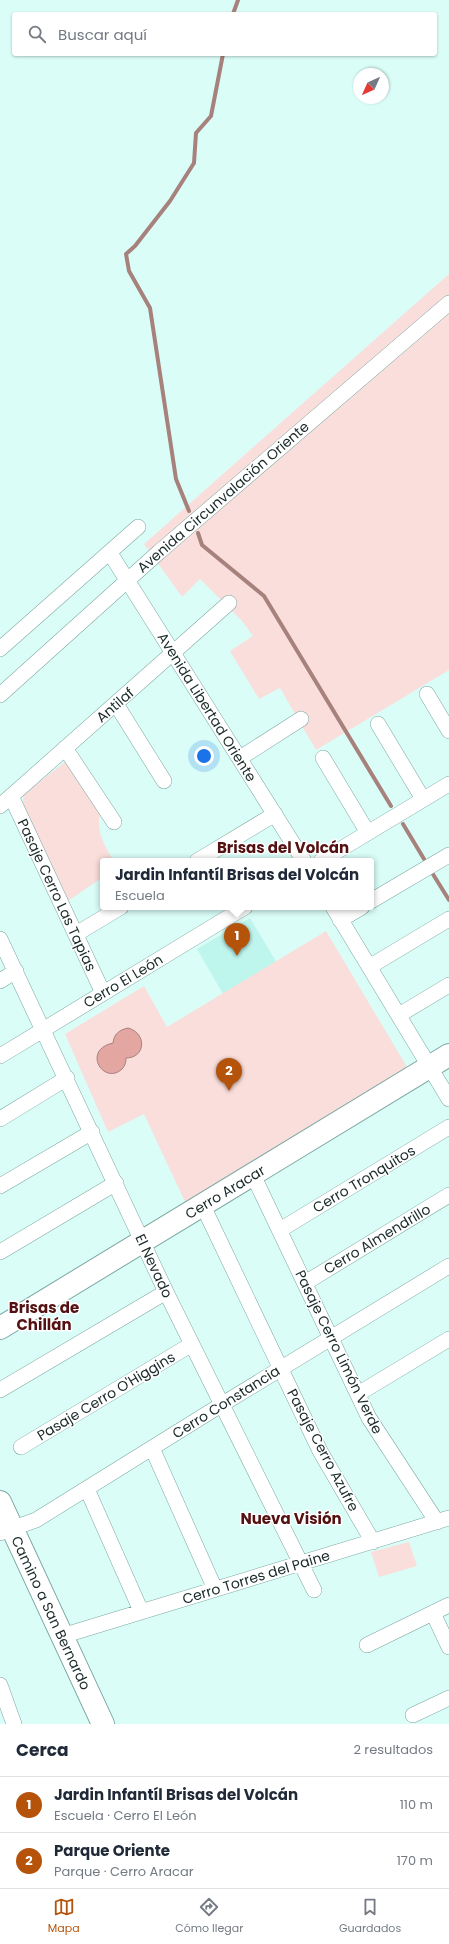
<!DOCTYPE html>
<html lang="es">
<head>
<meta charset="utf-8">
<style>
	body { margin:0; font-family:Poppins,sans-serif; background:#f2f2f3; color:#1f2937 }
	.compass { position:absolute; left:353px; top:68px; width:36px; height:36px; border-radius:50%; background:#fff; box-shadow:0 1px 3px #0004; rotate:225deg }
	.you { position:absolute; left:204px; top:756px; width:14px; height:14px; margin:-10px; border:3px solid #fff; border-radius:50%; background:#1a73e8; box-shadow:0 0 0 6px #1a73e833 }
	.badge { display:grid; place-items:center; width:26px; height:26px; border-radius:50%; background:#b45309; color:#fff; font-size:13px; font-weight:700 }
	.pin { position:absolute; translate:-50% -33px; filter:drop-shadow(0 1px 2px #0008) }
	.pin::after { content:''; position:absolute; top:21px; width:14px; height:12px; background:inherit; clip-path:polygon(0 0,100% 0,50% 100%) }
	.popup { position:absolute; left:100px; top:858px; width:274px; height:52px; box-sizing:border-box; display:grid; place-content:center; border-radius:4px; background:#fff; filter:drop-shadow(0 1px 3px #0005); font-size:13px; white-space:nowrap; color:#747a83 }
	.popup b { font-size:15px; color:#1f2937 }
	.popup::after { content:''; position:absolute; left:50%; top:100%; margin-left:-8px; border:8px solid transparent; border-top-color:#fff }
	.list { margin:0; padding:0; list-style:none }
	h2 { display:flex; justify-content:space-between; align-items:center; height:52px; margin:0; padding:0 16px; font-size:17px }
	h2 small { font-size:13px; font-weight:400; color:#747a83 }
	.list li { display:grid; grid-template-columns:26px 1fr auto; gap:12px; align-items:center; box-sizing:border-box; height:56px; padding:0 16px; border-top:1px solid #e0e1e3 }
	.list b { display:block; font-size:15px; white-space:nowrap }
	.list p { margin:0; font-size:13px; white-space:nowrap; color:#747a83 }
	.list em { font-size:13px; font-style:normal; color:#747a83 }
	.icon { flex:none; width:22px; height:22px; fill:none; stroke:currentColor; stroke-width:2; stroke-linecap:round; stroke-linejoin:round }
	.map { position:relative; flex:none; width:449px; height:1724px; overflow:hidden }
	.search { position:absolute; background:#fff; box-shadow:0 1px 3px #0004; left:12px; right:12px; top:12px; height:44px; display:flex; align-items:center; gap:10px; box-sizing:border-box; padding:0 14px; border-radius:4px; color:#747a83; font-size:15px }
	.sheet { height:164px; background:#fff }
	nav { display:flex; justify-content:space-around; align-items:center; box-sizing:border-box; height:56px; border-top:1px solid #e0e1e3; background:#fff; font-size:11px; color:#747a83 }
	nav a { display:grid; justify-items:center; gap:2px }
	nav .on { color:#b45309 }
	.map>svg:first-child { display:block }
</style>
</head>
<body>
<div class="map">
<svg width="449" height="1724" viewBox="0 0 449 1724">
	<rect width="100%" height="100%" fill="#dafdf8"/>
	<path fill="#bef5ed" d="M 250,918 L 277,963 L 223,994 L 197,949 Z"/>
	<path fill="#fadedb" d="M 449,274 L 449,670 L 316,750 L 280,688 L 259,699 L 230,651 L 253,636 L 242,621 L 200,579 L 182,597 L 144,544 Z
		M 65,762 L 100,813 C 96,832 104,845 114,861 L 103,861 L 103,877 L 68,901 L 22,807 L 24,794 Z
		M 326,931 L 407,1067 L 186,1204 L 144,1114 L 108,1132 L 65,1034 L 144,986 L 167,1027 Z
		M 409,1542 L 417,1566 L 379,1577 L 371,1552 Z"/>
	<path fill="#e4a6a0" stroke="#a7817c" d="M 128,1028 C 147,1033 146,1058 126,1058 C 126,1062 125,1066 122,1069 C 104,1086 81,1050 113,1043 C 114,1034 119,1030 128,1028 Z"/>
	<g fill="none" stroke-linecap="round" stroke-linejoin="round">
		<path stroke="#a7817c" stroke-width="4" d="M 233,14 L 238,0
			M 189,511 L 176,479 L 150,308 L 129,271 L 126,254 L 135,246 L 170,201 L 194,163 L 196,133 L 211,116 L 223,54
			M 198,533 L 202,545 L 264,596 L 391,806
			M 403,824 L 424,859
			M 431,871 L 449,900"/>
		<defs>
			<path id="street" d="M 110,553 L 304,861
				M 0,649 L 138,527
				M 427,694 L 449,731
				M 0,695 L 159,552 L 449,303
				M 116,704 L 164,781
				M 378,724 L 423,799
				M 65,748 L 114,822
				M 240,758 L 301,719
				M 323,758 L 368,833
				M 11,796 L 103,993
				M 0,806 L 229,603
				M 197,861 L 275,814
				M 321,861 L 449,784
				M 371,901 L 449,855
				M 333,907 L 449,1099
				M 340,920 L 362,907
				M 76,934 L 121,907
				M 0,939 L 166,1292 L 314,1590
				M 369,967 L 449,919
				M 0,981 L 16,971
				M 399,1015 L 449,985
				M 0,1056 L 245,907
				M 0,1119 L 67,1078
				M 253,1175 L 369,1418 L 437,1522
				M 0,1186 L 92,1132
				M 203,1206 L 320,1451 L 373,1542
				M 280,1230 L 449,1127
				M 0,1252 L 116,1183
				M 305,1283 L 449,1195
				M 0,1390 L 166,1292
				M 358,1394 L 449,1339
				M 21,1447 L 192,1344
				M 152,1448 L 215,1589
				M 87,1489 L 141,1611
				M 0,1533 L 36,1520 L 221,1405 L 449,1266
				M 433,1613 L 449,1647
				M 62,1636 L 449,1518
				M 367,1645 L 449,1605
				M 0,1685 L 14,1724
				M 413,1715 L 449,1698"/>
			<path id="secondary" d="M 0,1328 L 449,1055
				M 0,1502 L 103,1724"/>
		</defs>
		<use href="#street" stroke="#7da7a1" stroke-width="16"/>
		<use href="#secondary" stroke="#7da7a1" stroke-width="24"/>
		<use href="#street" stroke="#fff" stroke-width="15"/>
		<use href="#secondary" stroke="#fff" stroke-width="22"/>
	</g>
	<g text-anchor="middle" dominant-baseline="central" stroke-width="3" stroke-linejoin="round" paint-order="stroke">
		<g font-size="14" fill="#192a28" stroke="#fff">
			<text transform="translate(223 497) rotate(-41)">Avenida Circunvalación Oriente</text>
			<text transform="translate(115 705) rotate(-41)">Antilaf</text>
			<text transform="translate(207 707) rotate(58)">Avenida Libertad Oriente</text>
			<text transform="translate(57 895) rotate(65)">Pasaje Cerro Las Tapias</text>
			<text transform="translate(123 981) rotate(-31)">Cerro El León</text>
			<text transform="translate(364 1179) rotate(-31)">Cerro Tronquitos</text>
			<text transform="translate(225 1192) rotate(-31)">Cerro Aracar</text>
			<text transform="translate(377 1239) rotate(-31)">Cerro Almendrillo</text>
			<text transform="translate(154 1266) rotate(65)">El Nevado</text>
			<text transform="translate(339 1352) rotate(64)">Pasaje Cerro Limón Verde</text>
			<text transform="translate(106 1396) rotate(-31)">Pasaje Cerro O'Higgins</text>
			<text transform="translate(226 1402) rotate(-32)">Cerro Constancia</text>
			<text transform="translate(323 1450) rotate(62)">Pasaje Cerro Azufre</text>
			<text transform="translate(256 1577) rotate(-17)">Cerro Torres del Paine</text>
			<text transform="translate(51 1613) rotate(65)">Camino a San Bernardo</text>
		</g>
		<g font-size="15" font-weight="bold" fill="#551112" stroke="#fff">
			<text x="283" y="847">Brisas del Volcán</text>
			<text x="44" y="1307">Brisas de<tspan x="44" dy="17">Chillán</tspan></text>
			<text x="291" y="1518">Nueva Visión</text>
		</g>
	</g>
</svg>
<svg class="compass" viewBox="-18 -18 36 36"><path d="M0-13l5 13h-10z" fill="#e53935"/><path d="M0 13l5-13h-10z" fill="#747a83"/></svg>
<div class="you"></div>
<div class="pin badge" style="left:237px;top:956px">1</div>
<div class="popup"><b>Jardin Infantíl Brisas del Volcán</b>Escuela</div>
<div class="pin badge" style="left:229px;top:1091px">2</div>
<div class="search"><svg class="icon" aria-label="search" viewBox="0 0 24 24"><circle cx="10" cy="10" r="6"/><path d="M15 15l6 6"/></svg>Buscar aquí</div>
</div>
<section class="sheet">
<h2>Cerca<small>2 resultados</small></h2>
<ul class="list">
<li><span class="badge">1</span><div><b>Jardin Infantíl Brisas del Volcán</b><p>Escuela · Cerro El León</p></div><em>110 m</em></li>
<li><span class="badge">2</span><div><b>Parque Oriente</b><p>Parque · Cerro Aracar</p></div><em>170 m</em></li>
</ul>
</section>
<nav>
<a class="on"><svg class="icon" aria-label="map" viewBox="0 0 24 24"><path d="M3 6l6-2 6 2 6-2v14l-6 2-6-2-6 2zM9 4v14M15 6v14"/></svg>Mapa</a>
<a><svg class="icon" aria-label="directions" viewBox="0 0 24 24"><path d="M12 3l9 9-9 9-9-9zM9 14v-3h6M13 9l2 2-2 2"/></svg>Cómo llegar</a>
<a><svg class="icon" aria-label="saved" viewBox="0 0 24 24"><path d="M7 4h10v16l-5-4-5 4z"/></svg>Guardados</a>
</nav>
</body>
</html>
